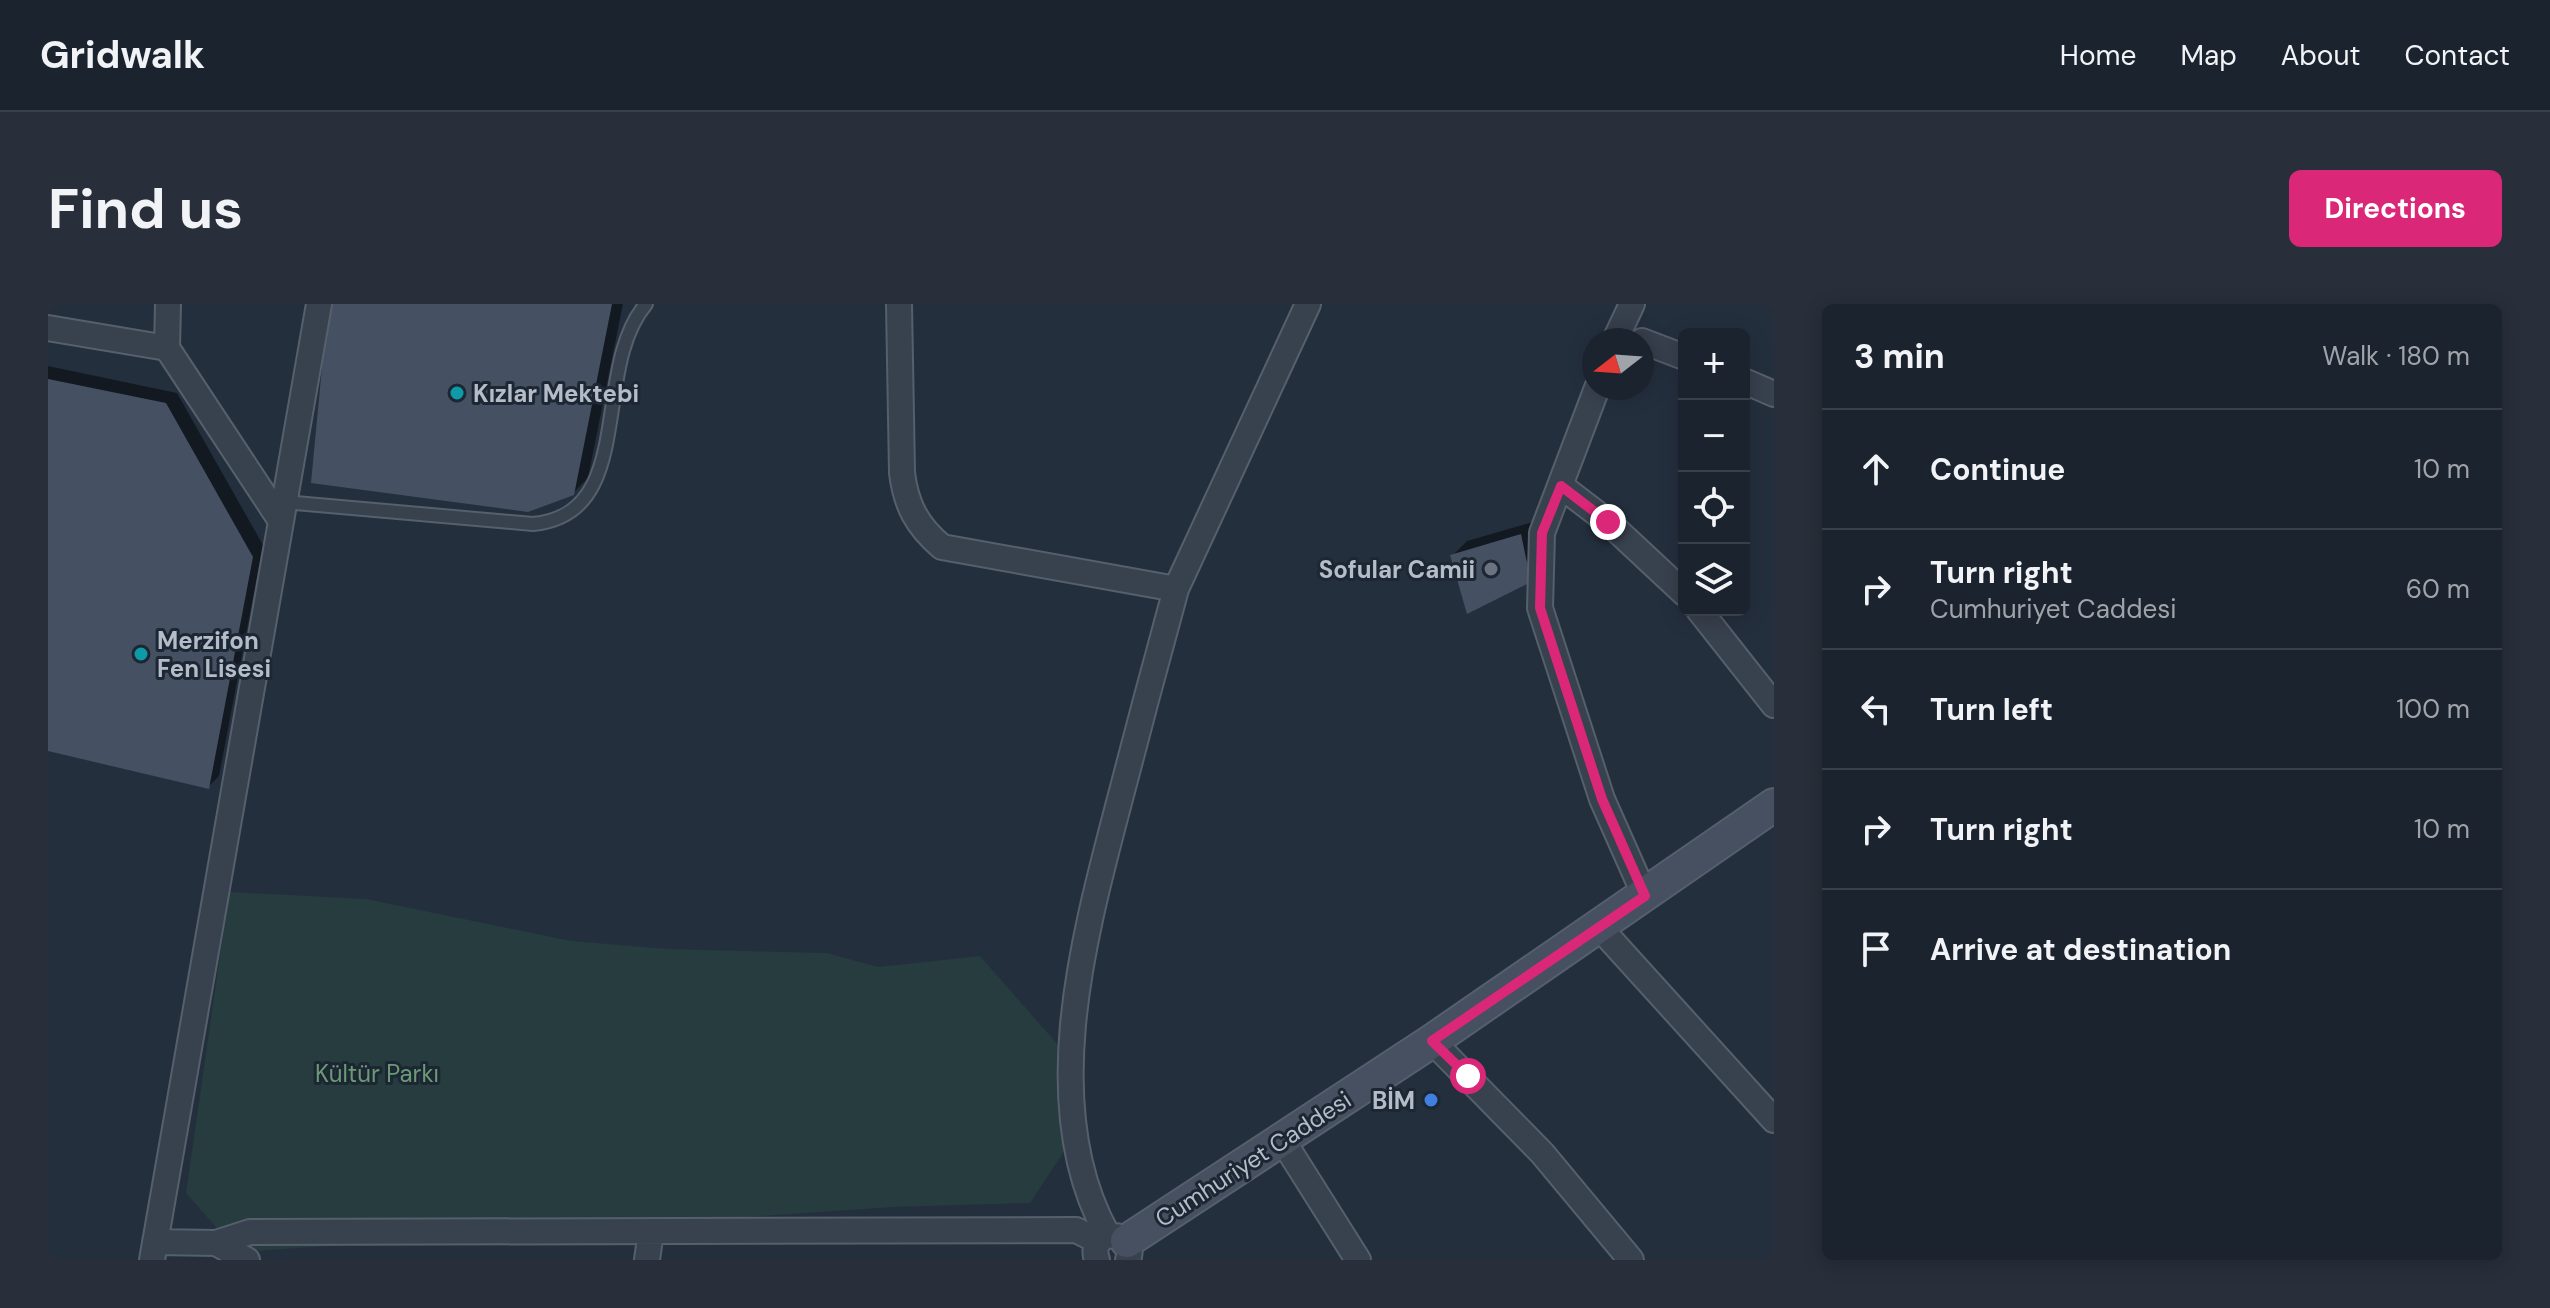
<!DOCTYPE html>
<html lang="en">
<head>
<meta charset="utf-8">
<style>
	body { margin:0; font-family:"DM Sans",sans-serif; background:#282f3a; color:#f1f3f6 }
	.controls { position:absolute; right:24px; top:24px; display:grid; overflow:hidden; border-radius:12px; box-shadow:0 4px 20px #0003 }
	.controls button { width:72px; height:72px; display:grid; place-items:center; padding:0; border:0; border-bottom:2px solid #39404a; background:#1b232e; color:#f1f3f6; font:40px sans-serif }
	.compass { position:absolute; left:1534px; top:24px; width:72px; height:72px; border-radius:50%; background:#1b232e; box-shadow:0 4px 20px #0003; rotate:253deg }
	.stop { position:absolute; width:24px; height:24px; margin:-18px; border:6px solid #db2777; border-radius:50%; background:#fff }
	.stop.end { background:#db2777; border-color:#fff; box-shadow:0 2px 8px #0008 }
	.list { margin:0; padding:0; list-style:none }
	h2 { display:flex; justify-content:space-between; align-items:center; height:104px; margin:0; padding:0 32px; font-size:34px }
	h2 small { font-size:26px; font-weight:400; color:#a0a4aa }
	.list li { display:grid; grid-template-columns:52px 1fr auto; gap:24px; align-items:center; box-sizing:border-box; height:120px; padding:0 32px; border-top:2px solid #39404a }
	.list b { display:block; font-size:30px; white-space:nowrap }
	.list p { margin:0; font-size:26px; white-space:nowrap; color:#a0a4aa }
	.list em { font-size:26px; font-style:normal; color:#a0a4aa }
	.icon { flex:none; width:44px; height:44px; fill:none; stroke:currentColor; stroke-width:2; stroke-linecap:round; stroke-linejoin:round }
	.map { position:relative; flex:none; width:1726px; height:956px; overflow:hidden; border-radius:12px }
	header { display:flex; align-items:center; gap:48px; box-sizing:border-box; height:112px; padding:0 40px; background:#1b232e; border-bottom:2px solid #39404a }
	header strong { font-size:38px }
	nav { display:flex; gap:44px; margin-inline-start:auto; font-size:28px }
	.intro { display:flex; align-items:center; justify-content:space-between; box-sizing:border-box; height:192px; padding:0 48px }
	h1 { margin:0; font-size:56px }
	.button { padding:20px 36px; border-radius:12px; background:#db2777; color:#fff; font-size:28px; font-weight:700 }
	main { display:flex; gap:48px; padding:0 48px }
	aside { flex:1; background:#1b232e; border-radius:12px; box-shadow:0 4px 20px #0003 }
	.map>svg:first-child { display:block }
</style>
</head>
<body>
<header>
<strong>Gridwalk</strong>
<nav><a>Home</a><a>Map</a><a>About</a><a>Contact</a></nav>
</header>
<div class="intro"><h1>Find us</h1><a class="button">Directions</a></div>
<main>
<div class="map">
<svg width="1726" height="956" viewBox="0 0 1726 956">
	<rect width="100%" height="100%" fill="#242f3e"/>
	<path fill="#263c3f" d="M 181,588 L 318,595 L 523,637 L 619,645 L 779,649 L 830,663 L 932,652 L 1012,743 L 1017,846 L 982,899 L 845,903 L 190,948 L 138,889 Z"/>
	<path fill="#0007" d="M 282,0 L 575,0 L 540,174 L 525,189 Z
		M 0,62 L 129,89 L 215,241 L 171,472 L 160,483 L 0,445 Z
		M 1488,217 L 1481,277 L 1404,252 L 1419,237 Z"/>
	<path fill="#455162" d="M 280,0 L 564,0 L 526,191 L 480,208 L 263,179 Z
		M 0,75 L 118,99 L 205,253 L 161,485 L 0,447 Z
		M 1473,230 L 1483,278 L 1419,310 L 1402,251 Z"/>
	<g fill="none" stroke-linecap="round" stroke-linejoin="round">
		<defs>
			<path id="service" d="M 236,198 L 485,220 C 590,210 542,66 598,0"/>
			<path id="minor" d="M 120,0 L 119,44 L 233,217
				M 851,0 L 854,169 C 858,201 869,222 894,243 L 1128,285 L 1260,0
				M 0,24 L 119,44
				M 1567,36 L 1584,0
				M 1594,37 L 1636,53
				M 1696,77 L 1726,90
				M 1549,84 L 1494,229 L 1492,304 L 1554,495 L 1597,592
				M 1513,182 L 1560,218 L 1636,289
				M 1651,306 L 1726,401
				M 1551,623 L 1726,816
				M 1384,737 L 1494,849 L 1583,956
				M 1235,837 L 1310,956
				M 1059,930 C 987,800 1038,625 1073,491 C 1091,422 1109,354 1128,285
				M 107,938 L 168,939 L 202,928 L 1028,926 L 1050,937
				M 168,939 L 199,956
				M 104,956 L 271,0
				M 599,956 L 603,927
				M 1049,956 C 1038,923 1091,924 1080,956"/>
			<path id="secondary" d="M 1079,937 L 1384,737 L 1726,501"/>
		</defs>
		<use href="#service" stroke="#565f6c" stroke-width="16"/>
		<use href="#minor" stroke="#565f6c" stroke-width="28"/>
		<use href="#secondary" stroke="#565f6c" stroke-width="36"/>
		<use href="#service" stroke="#38414e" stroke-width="12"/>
		<use href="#minor" stroke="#38414e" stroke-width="24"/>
		<use href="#secondary" stroke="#465061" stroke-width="32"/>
	</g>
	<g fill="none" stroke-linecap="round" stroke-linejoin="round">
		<path stroke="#db2777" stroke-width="10" d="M 1420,772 L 1384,737 L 1597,592 L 1554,495 L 1492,304 L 1494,229 L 1513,182 L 1560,218"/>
	</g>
	<g fill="#0f9aa8" stroke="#1d2633" stroke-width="3">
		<circle cx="409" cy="89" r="8"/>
		<circle cx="93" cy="350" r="8"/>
	</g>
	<circle fill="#6b7280" stroke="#1d2633" stroke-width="3" cx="1443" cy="265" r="8"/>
	<circle fill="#3f7fe0" stroke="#1d2633" stroke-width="3" cx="1383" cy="796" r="8"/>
	<g text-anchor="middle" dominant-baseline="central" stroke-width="6" stroke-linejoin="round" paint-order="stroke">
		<g font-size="24" font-weight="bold" fill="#b4bcc9" stroke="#1d2633" text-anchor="start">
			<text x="425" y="89">Kızlar Mektebi</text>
			<text x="1427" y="265" text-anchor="end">Sofular Camii</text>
			<text x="109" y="336">Merzifon<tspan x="109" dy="28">Fen Lisesi</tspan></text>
			<text x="1367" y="796" text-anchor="end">BİM</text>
		</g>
		<g font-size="24" fill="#6b9a76" stroke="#1d2633">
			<text x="329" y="769">Kültür Parkı</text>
		</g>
		<g font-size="24" fill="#b4bcc9" stroke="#1d2633">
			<text transform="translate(1205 855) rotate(-33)">Cumhuriyet Caddesi</text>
		</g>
	</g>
</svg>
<div class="controls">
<button>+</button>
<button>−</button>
<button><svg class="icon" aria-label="locate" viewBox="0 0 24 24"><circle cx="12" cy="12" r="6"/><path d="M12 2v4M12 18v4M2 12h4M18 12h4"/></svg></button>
<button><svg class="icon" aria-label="layers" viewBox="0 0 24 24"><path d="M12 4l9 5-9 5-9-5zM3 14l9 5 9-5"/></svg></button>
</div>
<svg class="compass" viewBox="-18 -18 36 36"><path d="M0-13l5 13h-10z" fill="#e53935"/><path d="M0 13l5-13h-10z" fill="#a0a4aa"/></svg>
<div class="stop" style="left:1420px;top:772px"></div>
<div class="stop end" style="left:1560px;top:218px"></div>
</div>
<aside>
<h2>3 min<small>Walk · 180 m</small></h2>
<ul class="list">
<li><svg class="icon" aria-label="ahead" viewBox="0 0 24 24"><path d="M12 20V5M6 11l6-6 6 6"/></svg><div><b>Continue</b></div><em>10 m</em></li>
<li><svg class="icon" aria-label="right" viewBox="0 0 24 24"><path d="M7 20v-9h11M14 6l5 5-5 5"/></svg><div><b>Turn right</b><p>Cumhuriyet Caddesi</p></div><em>60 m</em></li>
<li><svg class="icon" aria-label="left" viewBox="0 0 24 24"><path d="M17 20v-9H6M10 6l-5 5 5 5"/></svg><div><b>Turn left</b></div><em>100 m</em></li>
<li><svg class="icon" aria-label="right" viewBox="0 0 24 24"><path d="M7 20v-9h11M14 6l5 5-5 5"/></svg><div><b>Turn right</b></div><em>10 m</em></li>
<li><svg class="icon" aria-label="arrive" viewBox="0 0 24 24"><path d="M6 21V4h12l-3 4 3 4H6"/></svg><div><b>Arrive at destination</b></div></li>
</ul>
</aside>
</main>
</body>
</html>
